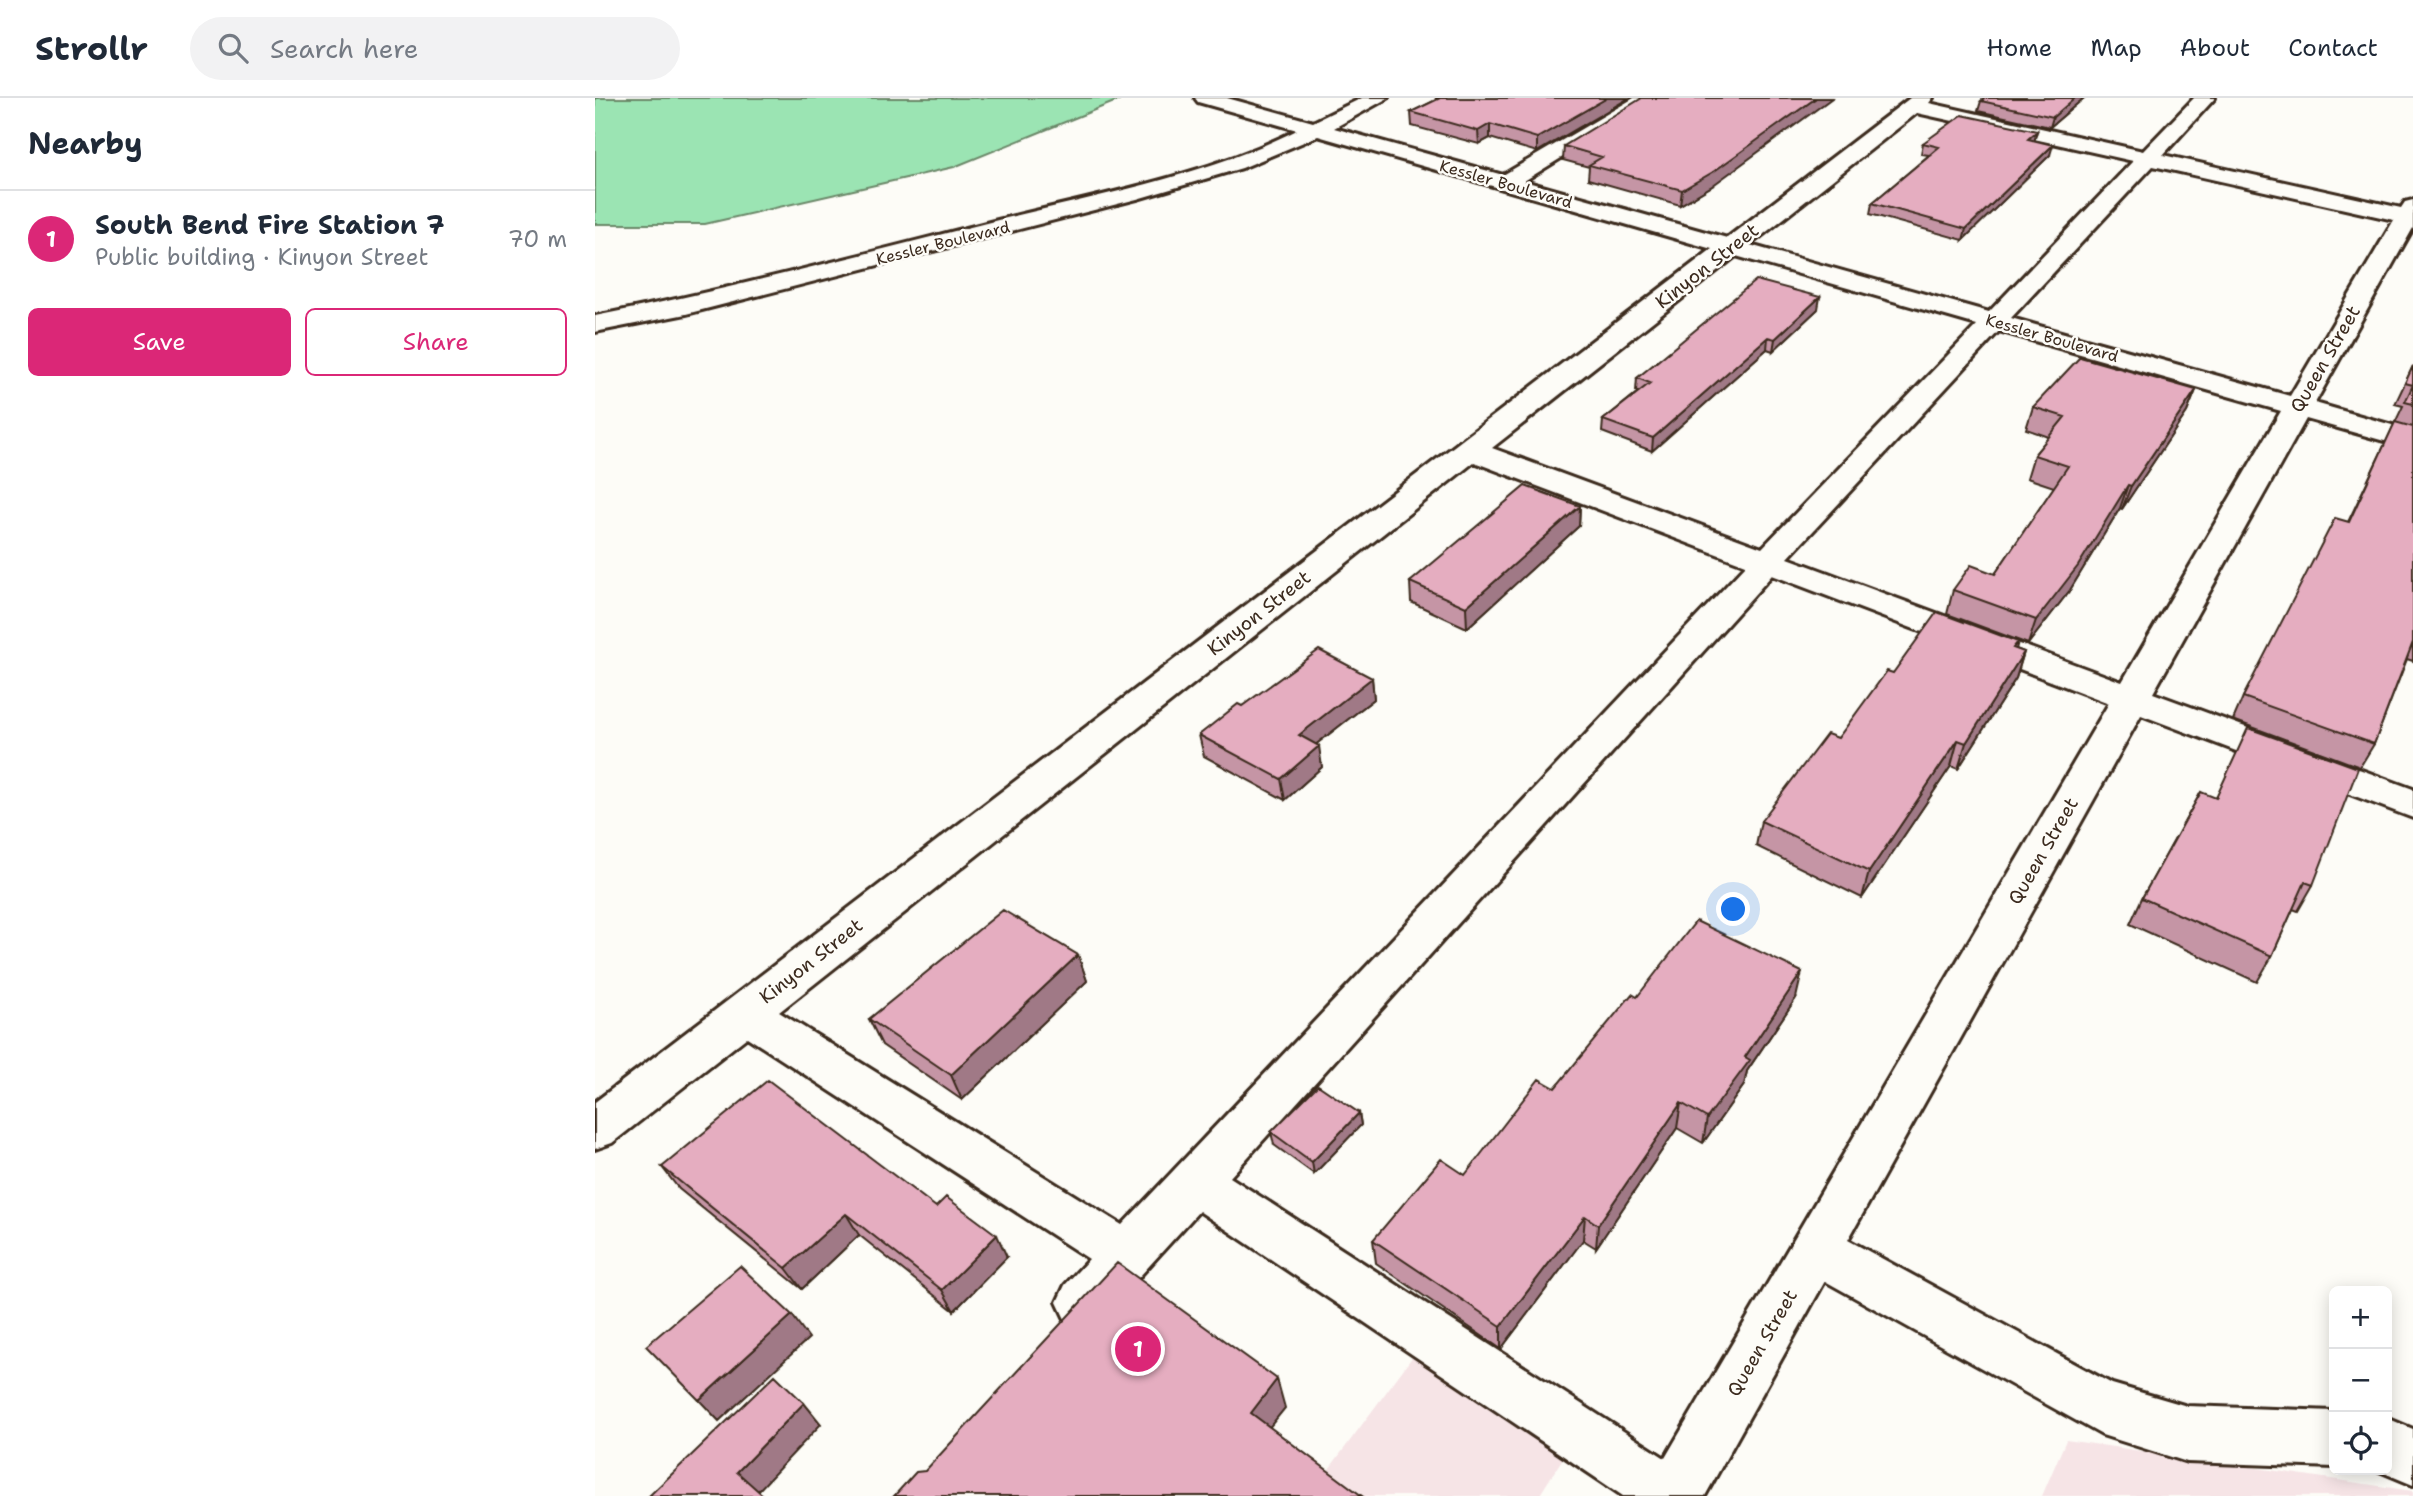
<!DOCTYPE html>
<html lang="en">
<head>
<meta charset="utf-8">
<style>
	body { margin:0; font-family:"Shantell Sans",sans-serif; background:#f2f2f3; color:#1f2937 }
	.controls { position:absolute; right:21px; bottom:21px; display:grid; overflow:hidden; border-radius:10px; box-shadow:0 4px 18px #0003 }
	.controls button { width:63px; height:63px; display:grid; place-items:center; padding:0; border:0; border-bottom:2px solid #e0e1e3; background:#fff; color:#1f2937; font:35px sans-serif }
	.you { position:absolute; left:1139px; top:812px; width:24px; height:24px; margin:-18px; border:5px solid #fff; border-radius:50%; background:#1a73e8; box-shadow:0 0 0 10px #1a73e833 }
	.badge { display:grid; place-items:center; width:46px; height:46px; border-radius:50%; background:#db2777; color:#fff; font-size:23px; font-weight:700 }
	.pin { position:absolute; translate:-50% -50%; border:4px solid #fff; box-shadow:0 2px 7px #0006 }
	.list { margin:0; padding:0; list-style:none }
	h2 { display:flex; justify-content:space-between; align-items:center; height:91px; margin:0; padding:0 28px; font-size:30px }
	h2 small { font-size:23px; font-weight:400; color:#747a83 }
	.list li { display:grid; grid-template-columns:46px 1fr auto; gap:21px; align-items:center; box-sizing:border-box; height:98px; padding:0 28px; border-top:2px solid #e0e1e3 }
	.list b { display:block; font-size:26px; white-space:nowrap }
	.list p { margin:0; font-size:23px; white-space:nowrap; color:#747a83 }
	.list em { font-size:23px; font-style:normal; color:#747a83 }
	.actions { display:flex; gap:14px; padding:21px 28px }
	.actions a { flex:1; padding:16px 0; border:2px solid #db2777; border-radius:10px; text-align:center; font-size:24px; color:#db2777 }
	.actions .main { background:#db2777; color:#fff }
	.icon { flex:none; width:38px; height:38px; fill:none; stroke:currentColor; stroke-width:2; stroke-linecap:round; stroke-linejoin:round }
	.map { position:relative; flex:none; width:1818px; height:1398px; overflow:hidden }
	header { display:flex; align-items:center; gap:42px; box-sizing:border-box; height:98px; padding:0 35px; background:#fff; border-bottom:2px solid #e0e1e3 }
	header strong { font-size:33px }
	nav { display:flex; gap:38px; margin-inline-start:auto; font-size:24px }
	.search { width:490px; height:63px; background:#f2f2f3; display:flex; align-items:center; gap:18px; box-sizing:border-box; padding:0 24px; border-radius:38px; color:#747a83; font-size:26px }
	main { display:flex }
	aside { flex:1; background:#fff }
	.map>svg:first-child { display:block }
</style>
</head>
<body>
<header>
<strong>Strollr</strong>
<div class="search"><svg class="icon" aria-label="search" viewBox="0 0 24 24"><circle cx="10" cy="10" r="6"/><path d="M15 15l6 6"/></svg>Search here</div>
<nav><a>Home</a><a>Map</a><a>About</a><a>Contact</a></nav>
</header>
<main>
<aside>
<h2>Nearby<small></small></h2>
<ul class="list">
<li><span class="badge">1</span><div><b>South Bend Fire Station 7</b><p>Public building · Kinyon Street</p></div><em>70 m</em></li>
</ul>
<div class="actions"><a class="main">Save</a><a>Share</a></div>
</aside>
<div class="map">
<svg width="1818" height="1398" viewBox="0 0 1818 1398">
	<rect width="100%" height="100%" fill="#fdfcf7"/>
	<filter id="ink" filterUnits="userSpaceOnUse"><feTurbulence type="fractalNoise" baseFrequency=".0143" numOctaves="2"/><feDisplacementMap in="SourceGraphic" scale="14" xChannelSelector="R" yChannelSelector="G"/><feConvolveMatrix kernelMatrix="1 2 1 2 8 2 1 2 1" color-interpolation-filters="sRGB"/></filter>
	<g filter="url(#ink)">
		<path fill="#f6e4e6" d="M 818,1258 L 968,1360 L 944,1398 L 714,1398 Z
			M 1471,1342 L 1818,1393 L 1818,1398 L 1447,1398 Z"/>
		<path fill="#9be4b3" stroke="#6b8768" stroke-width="2" d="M 0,0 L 529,0 L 359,69 L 110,126 L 0,126 Z"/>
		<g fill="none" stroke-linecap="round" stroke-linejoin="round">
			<defs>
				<path id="minor" d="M 600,0 L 632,0 L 718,24 L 767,0 L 793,0 L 739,30 L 908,77 L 1039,0 L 1063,0 L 929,83 L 1132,140 L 1315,0 L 1338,0 L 1334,5 L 1548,53 L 1599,0 L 1620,0 L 1568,57 L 1806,110 L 1810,104 L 1818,102 L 1818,130 L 1720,305 L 1818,333 L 1818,351 L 1711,321 L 1558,595 L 1818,691 L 1818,720 L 1546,617 L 1253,1142 L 1517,1286 L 1592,1308 L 1739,1313 L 1739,1369 L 1592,1364 L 1507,1337 L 1230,1183 L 1110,1398 L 1028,1398 L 604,1113 L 506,1221 L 488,1229 L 470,1221 L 462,1204 L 470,1187 L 494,1161 L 152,939 L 17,1045 L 0,1051 L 0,1004 L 1117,151 L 723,38 L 647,70 L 542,101 L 91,216 L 0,234 L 0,218 C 137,191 272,155 407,121 C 504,97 613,77 702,32 L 603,4 ZM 1322,15 L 1538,63 L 1394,214 L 1155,147 ZM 1558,68 L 1799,122 L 1695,298 L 1416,220 ZM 1141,158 L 1382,227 L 1167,450 L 897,350 ZM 1404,233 L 1686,313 L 1527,584 L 1193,460 ZM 879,364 L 1151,467 L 527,1127 L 184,914 ZM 1177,477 L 1514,605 L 1070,1360 L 635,1079 Z
					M 1792,1320 L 1818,1331 L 1818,1387 L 1782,1372 L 1792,1372 Z"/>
			</defs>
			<use href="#minor" stroke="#3b2a1e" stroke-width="6"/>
			<use href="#minor" fill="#fdfcf7" fill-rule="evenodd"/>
		</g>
		<path fill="#c595a5" stroke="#3b2a1e" stroke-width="2" d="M 840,0 L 1034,0 L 942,54 L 895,40 L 884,46 L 817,28 L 816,14 L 843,1 Z
			M 1390,0 L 1489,0 L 1455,29 L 1383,13 L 1386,3 Z
			M 1442,33 L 1439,42 L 1455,57 L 1368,142 L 1275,116 L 1277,105 L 1334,57 L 1326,56 L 1328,45 Z
			M 969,48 L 1117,88 L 1085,107 L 993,81 L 994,69 L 968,62 Z
			M 1223,211 L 1178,253 L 1172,251 L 1057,353 L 1007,334 L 1008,322 L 1044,293 L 1041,293 L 1042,280 Z
			M 1818,268 L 1818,563 L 1812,561 L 1779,646 L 1765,669 L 1638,622 L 1648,599 L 1753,424 L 1808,308 L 1800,306 Z
			M 1601,292 L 1592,314 L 1527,411 L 1525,410 L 1475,492 L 1433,546 L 1352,516 L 1358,492 L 1400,476 L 1459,389 L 1432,380 L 1439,357 L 1454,339 L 1431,331 L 1438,309 Z
			M 985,408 L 984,428 L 872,530 L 816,504 L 815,484 Z
			M 1423,544 L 1421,551 L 1429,554 L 1421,580 L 1363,671 L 1356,668 L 1267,800 L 1161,748 L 1166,723 L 1243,640 L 1298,575 Z
			M 777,580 L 779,601 L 721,646 L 727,669 L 690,702 L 609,658 L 604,637 L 647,608 Z
			M 1606,694 L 1718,787 L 1703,813 L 1698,811 L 1677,858 L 1662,884 L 1535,826 L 1547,800 Z
			M 483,857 L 492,883 L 367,1002 L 287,947 L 274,921 Z
			M 1042,899 L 1201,900 L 1152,973 L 1149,987 L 1108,1045 L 1082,1030 L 1001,1150 L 988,1142 L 906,1251 L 781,1165 L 778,1142 L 870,1077 L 960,990 Z
			M 764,1015 L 766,1027 L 719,1076 L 679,1047 L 676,1034 Z
			M 67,1069 L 341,1109 L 412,1159 L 359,1213 L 264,1137 L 207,1191 L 84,1091 Z"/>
		<path fill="#a07986" stroke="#3b2a1e" stroke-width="2" d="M 1012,0 L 1034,0 L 942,54 L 942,40 Z
			M 1221,0 L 1237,0 L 1117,88 L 1085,107 L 1087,92 Z
			M 1480,0 L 1489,0 L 1455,29 L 1458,19 Z
			M 895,26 L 895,40 L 884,46 L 883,33 Z
			M 1442,33 L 1439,44 L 1433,41 Z
			M 1458,47 L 1455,57 L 1368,142 L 1371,131 Z
			M 1225,199 L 1223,211 L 1178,253 L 1180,241 Z
			M 1173,239 L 1172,251 L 1057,353 L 1058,340 Z
			M 1601,292 L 1592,314 L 1527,411 L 1536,388 Z
			M 1533,387 L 1525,410 L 1475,492 L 1433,546 L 1441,522 Z
			M 985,408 L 984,428 L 872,530 L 871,509 Z
			M 1429,554 L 1421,580 L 1363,671 L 1371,645 Z
			M 777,580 L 779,601 L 706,658 L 704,637 Z
			M 1363,642 L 1356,668 L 1267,800 L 1274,774 Z
			M 724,648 L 727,669 L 690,702 L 686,681 Z
			M 483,857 L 492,883 L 367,1002 L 356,977 Z
			M 1207,874 L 1201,900 L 1152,973 L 1149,987 L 1108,1045 L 1112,1020 L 1150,959 Z
			M 1086,1005 L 1082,1030 L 1001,1150 L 1003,1127 Z
			M 764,1015 L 766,1027 L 719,1076 L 717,1064 Z
			M 251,1116 L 264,1137 L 207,1191 L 191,1170 Z
			M 990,1118 L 988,1142 L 906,1251 L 906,1228 Z
			M 402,1137 L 412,1159 L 359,1213 L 347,1192 Z
			M 197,1217 L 214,1240 L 124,1323 L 104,1302 Z
			M 682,1281 L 690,1310 L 664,1342 L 656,1315 Z
			M 209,1305 L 226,1326 L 162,1394 L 142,1374 Z"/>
		<path fill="#e5adc0" stroke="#3b2a1e" stroke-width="2" d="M 845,0 L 1012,0 L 942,40 L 895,26 L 883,33 L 816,14 Z
			M 1047,0 L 1221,0 L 1118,74 L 1087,92 L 994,67 L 1007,59 L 969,48 Z
			M 1390,0 L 1480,0 L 1458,19 L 1386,3 Z
			M 1367,17 L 1442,33 L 1433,41 L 1458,47 L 1371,131 L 1277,105 L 1344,49 L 1328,45 Z
			M 1161,182 L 1225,199 L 1180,241 L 1173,239 L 1058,340 L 1008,322 L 1055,285 L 1042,280 Z
			M 1485,259 L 1601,292 L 1536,388 L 1533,387 L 1483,468 L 1441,522 L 1358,492 L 1376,467 L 1400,476 L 1473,368 L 1439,357 L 1470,319 L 1438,309 Z
			M 1818,268 L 1818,306 L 1810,304 L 1818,287 L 1810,285 Z
			M 1800,324 L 1818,329 L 1818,544 L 1779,646 L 1648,599 L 1740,420 L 1754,424 Z
			M 930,388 L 985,408 L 871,509 L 815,484 Z
			M 1342,514 L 1423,544 L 1418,550 L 1429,554 L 1371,645 L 1363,642 L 1274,774 L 1166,723 L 1232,636 L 1243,640 L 1292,573 L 1298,575 Z
			M 724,552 L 777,580 L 704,637 L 724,648 L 686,681 L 604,637 L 643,606 L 647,608 Z
			M 1653,630 L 1763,670 L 1718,787 L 1710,784 L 1677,858 L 1547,800 L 1606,694 L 1621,700 Z
			M 408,812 L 483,857 L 356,977 L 274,921 Z
			M 1101,823 L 1207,874 L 1150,959 L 1155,962 L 1112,1020 L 1086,1005 L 1003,1127 L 990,1118 L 906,1228 L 778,1142 L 846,1061 L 870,1077 L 944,981 L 960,990 L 1037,896 L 1042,899 Z
			M 173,982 L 341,1109 L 351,1099 L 402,1137 L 347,1192 L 251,1116 L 191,1170 L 67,1069 Z
			M 723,987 L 764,1015 L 717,1064 L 676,1034 Z
			M 522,1165 L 682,1281 L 656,1315 L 767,1398 L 299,1398 L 321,1374 L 330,1373 Z
			M 145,1168 L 197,1217 L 104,1302 L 51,1248 Z
			M 180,1277 L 209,1305 L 142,1374 L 169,1398 L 54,1398 Z"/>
	</g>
	<g text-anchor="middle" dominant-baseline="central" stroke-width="5" stroke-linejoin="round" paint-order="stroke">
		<g font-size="16" fill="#3b2a1e" stroke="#fdfcf7">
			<text transform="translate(911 86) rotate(16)">Kessler Boulevard</text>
			<text transform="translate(348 145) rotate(-14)">Kessler Boulevard</text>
			<text transform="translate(1457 240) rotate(16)">Kessler Boulevard</text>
		</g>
		<g font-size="19" fill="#3b2a1e" stroke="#fdfcf7">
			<text transform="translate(1112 168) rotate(-38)">Kinyon Street</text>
			<text transform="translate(1730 261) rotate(-60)">Queen Street</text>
			<text transform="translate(664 515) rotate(-38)">Kinyon Street</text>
			<text transform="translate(1448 753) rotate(-60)">Queen Street</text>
			<text transform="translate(216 863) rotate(-38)">Kinyon Street</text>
			<text transform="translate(1167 1245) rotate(-60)">Queen Street</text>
		</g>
	</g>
</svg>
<div class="controls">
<button>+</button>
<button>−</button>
<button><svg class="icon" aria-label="locate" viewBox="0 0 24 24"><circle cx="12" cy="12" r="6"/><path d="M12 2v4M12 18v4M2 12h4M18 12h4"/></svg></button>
</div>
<div class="you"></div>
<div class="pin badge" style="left:543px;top:1251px">1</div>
</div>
</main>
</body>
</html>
